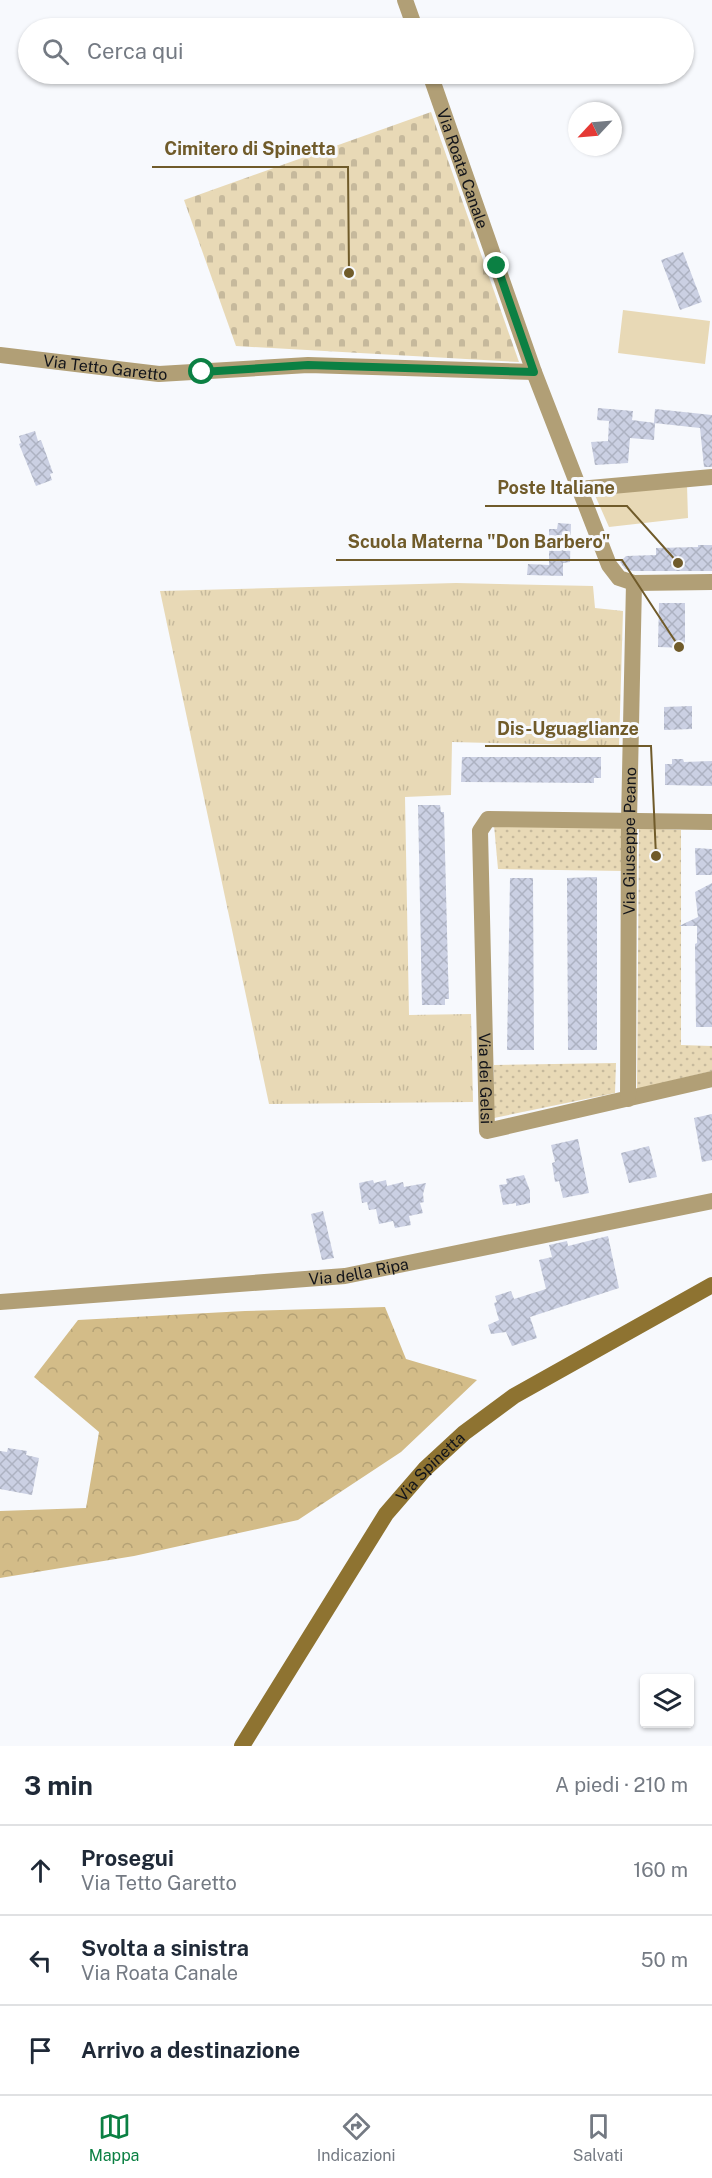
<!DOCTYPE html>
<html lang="it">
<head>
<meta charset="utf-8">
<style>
	body { margin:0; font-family:"Public Sans",sans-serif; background:#f6f6f7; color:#1f2937 }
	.controls { position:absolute; right:18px; bottom:18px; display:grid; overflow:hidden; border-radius:6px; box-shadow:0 2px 4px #0004 }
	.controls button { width:54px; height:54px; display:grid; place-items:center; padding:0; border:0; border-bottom:2px solid #e0e1e3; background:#fff; color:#1f2937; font:30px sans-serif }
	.compass { position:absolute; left:568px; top:102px; width:54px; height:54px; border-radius:50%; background:#fff; box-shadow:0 2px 4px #0004; rotate:244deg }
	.stop { position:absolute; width:18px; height:18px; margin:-14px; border:4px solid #0b8043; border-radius:50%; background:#fff }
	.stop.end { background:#0b8043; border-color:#fff; box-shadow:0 2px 6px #0008 }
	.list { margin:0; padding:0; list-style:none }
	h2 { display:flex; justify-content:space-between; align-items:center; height:78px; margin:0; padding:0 24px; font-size:26px }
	h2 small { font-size:20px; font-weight:400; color:#747a83 }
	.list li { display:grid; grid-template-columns:39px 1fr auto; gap:18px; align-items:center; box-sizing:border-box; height:90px; padding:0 24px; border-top:2px solid #e0e1e3 }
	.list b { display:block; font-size:22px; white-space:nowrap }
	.list p { margin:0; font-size:20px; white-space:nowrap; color:#747a83 }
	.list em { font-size:20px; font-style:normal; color:#747a83 }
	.icon { flex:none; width:33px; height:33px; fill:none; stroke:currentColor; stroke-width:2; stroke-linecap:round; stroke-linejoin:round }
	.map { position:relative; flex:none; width:712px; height:1746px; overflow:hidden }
	.search { position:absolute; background:#fff; box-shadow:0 2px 4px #0004; left:18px; right:18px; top:18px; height:66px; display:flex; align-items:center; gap:15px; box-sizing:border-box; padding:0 21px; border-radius:33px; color:#747a83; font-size:22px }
	.sheet { height:348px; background:#fff }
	nav { display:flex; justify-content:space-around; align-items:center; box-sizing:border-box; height:84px; border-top:2px solid #e0e1e3; background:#fff; font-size:16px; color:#747a83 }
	nav a { display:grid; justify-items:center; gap:3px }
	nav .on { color:#0b8043 }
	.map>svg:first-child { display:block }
</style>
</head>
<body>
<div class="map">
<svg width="712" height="1746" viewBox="0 0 712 1746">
	<defs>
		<pattern id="grass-tufts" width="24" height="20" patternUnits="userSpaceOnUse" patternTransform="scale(1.5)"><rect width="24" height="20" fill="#e8d9b6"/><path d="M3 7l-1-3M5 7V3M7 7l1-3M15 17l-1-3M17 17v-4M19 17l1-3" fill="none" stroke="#c6b99c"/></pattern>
		<pattern id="forest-crowns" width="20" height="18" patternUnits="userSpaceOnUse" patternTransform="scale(1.5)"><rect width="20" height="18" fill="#d3bc88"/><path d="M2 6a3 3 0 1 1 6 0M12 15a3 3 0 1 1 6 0" fill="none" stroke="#b4a175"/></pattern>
		<pattern id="cemetery-stones" width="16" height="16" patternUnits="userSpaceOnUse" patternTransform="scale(1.5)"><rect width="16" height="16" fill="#e8d9b6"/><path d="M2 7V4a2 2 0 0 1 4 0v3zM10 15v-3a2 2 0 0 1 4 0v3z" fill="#c6b99c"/></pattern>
		<pattern id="park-dots" width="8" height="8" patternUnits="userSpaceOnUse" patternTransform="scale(1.5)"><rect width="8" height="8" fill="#e8d9b6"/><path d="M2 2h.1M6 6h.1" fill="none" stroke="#c6b99c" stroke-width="1.8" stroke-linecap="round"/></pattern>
		<pattern id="building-cross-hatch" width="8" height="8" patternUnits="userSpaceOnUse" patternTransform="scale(1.5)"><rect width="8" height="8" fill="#cbd0e3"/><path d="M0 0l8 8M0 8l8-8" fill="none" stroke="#adb2c2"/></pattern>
	</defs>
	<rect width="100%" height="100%" fill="#f7f9fd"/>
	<path fill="url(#grass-tufts)" d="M 456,583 L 593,586 L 595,608 L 623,611 L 619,746 L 452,742 L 451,795 L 405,797 L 409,1015 L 471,1014 L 473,1102 L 269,1104 L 160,591 Z"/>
	<path fill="url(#forest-crowns)" d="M 385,1307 L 406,1359 L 477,1380 L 401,1452 L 298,1520 L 134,1556 L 0,1578 L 0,1511 L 86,1508 L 99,1432 L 34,1377 L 78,1320 L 245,1311 Z"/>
	<path fill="url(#cemetery-stones)" d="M 431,112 L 519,362 L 236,346 L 184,200 Z"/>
	<path fill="url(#park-dots)" d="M 494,825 L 625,826 L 624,871 L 498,869 Z
		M 639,828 L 681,830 L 681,1045 L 712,1046 L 712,1071 L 637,1089 Z
		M 616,1063 L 615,1093 L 494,1118 L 494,1065 Z"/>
	<path fill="#e8d9b6" d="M 623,310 L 710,321 L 705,364 L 618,353 Z
		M 687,485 L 688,518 L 609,527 L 594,493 Z"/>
	<path fill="url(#building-cross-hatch)" d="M 683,252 L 702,302 L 680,310 L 661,260 Z
		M 598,408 L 633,411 L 632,420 L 655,423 L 654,440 L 630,438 L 628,463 L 595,465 L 591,442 L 608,441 L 609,421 L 597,420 Z
		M 655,409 L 712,415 L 712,467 L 704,467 L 700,428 L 654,423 Z
		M 35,431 L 38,441 L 41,440 L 53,473 L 50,474 L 52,480 L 36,486 L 19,444 L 21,443 L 19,436 Z
		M 558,523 L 571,524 L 570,562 L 563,563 L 563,576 L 527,575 L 528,564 L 549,565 L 549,529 L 557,529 Z
		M 698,545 L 712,545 L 712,571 L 633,571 L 625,569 L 620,562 L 626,556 L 656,555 L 656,548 L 698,547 Z
		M 659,603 L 685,603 L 685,648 L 658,647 Z
		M 692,706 L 692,729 L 664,730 L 664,707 Z
		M 462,757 L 601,757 L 601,778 L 594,778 L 594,783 L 461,782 Z
		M 672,759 L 683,759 L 684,762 L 712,761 L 712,786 L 665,785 L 665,764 L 672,764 Z
		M 418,805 L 440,805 L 441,812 L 444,812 L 448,971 L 449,999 L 445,999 L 445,1005 L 422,1005 Z
		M 695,848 L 712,849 L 712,875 L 696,875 Z
		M 597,877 L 597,1050 L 568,1050 L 567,878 Z
		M 510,878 L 533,878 L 534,1050 L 507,1050 Z
		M 712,883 L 712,1027 L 696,1027 L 695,944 L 697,943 L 697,926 L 679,926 L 698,917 L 695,892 Z
		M 712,1114 L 712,1160 L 702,1162 L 694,1118 Z
		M 578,1139 L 589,1193 L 563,1198 L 559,1181 L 555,1182 L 552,1163 L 555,1162 L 551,1145 Z
		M 649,1146 L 657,1177 L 629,1183 L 621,1153 Z
		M 524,1175 L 530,1191 L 530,1203 L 516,1206 L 516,1203 L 503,1205 L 499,1185 L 507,1184 L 506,1179 Z
		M 373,1180 L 374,1183 L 386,1180 L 387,1186 L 403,1182 L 404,1187 L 426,1183 L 423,1194 L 424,1202 L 420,1203 L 423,1213 L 409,1216 L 411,1225 L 395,1228 L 393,1221 L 379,1224 L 376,1209 L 369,1210 L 367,1202 L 362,1203 L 359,1183 Z
		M 323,1211 L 334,1258 L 322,1260 L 311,1214 Z
		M 608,1236 L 619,1288 L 530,1317 L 537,1338 L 512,1346 L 506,1332 L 491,1334 L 488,1325 L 499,1320 L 494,1303 L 497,1302 L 495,1296 L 511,1291 L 514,1299 L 546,1289 L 539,1260 L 552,1257 L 549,1245 L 567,1241 L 568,1246 Z
		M 8,1448 L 27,1451 L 26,1455 L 39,1458 L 32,1495 L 0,1489 L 0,1451 L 7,1452 Z"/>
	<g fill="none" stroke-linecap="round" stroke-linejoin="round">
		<g stroke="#b19f76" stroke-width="16">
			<path d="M 405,0 L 415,28"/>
			<path id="s1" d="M 430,74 L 534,372 L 609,565 L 619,578 L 634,583 L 712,582"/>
			<path id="s2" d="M 0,355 L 159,374 L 308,365 L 534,372"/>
			<path d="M 579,489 L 712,477"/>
			<path id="s3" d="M 712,822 L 488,819 L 480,831 L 487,1131 L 712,1079"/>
			<path id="s4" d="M 628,1099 L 629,821 L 634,583"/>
			<path id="s5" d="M 0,1302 L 345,1276 L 712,1201"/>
		</g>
		<path stroke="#8e7331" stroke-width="16" id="s6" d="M 242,1746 L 386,1514 L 425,1469 L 464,1433 L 514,1396 L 712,1285"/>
	</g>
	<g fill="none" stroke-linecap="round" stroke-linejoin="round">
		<path stroke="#0b8043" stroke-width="8" d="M 202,372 L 308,365 L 534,372 L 497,266"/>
	</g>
	<g text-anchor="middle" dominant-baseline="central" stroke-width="6" stroke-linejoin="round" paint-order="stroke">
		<g font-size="16" fill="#12141a" stroke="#f7f9fd">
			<text stroke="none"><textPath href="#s1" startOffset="100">Via Roata Canale</textPath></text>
			<text stroke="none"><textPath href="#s2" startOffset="106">Via Tetto Garetto</textPath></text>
			<text stroke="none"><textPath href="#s4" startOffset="258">Via Giuseppe Peano</textPath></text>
			<text stroke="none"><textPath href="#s3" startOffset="486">Via dei Gelsi</textPath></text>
			<text stroke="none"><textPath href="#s5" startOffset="360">Via della Ripa</textPath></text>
			<text stroke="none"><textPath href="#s6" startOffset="338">Via Spinetta</textPath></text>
		</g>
	</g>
	<path fill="none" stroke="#705b2a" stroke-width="2" d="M349 273L348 167H152M678 563L627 506H485M679 647L622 560H336M656 856L651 746H485"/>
	<g fill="#705b2a" stroke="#f7f9fd" stroke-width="2">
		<circle cx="349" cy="273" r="6"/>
		<circle cx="678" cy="563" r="6"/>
		<circle cx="679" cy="647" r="6"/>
		<circle cx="656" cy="856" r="6"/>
	</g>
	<g font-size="18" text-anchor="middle" font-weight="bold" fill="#705b2a" stroke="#f7f9fd" stroke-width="6" stroke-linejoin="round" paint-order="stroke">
		<text x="250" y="155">Cimitero di Spinetta</text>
		<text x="556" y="494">Poste Italiane</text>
		<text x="479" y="548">Scuola Materna "Don Barbero"</text>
		<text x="568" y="735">Dis-Uguaglianze</text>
	</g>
</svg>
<div class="controls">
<button><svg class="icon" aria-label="layers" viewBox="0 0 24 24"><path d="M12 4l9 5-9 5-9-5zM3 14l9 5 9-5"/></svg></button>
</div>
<svg class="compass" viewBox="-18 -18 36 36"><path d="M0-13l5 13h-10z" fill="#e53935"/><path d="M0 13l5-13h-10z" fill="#747a83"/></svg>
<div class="stop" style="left:202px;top:372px"></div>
<div class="stop end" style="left:497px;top:266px"></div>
<div class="search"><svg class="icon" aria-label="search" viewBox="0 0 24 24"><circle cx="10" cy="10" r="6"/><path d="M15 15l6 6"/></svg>Cerca qui</div>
</div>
<section class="sheet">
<h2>3 min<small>A piedi · 210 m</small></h2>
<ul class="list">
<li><svg class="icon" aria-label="ahead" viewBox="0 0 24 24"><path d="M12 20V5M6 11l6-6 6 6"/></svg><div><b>Prosegui</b><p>Via Tetto Garetto</p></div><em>160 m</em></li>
<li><svg class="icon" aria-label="left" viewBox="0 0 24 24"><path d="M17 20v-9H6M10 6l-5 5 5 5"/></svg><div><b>Svolta a sinistra</b><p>Via Roata Canale</p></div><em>50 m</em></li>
<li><svg class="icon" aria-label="arrive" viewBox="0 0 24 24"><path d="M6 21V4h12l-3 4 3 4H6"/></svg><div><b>Arrivo a destinazione</b></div></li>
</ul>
</section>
<nav>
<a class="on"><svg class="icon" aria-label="map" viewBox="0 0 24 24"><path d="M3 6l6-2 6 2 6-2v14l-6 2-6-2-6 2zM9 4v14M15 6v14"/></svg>Mappa</a>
<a><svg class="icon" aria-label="directions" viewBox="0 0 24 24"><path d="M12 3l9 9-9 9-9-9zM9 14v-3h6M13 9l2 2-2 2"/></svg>Indicazioni</a>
<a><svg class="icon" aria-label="saved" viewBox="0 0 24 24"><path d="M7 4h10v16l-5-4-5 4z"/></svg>Salvati</a>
</nav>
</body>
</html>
